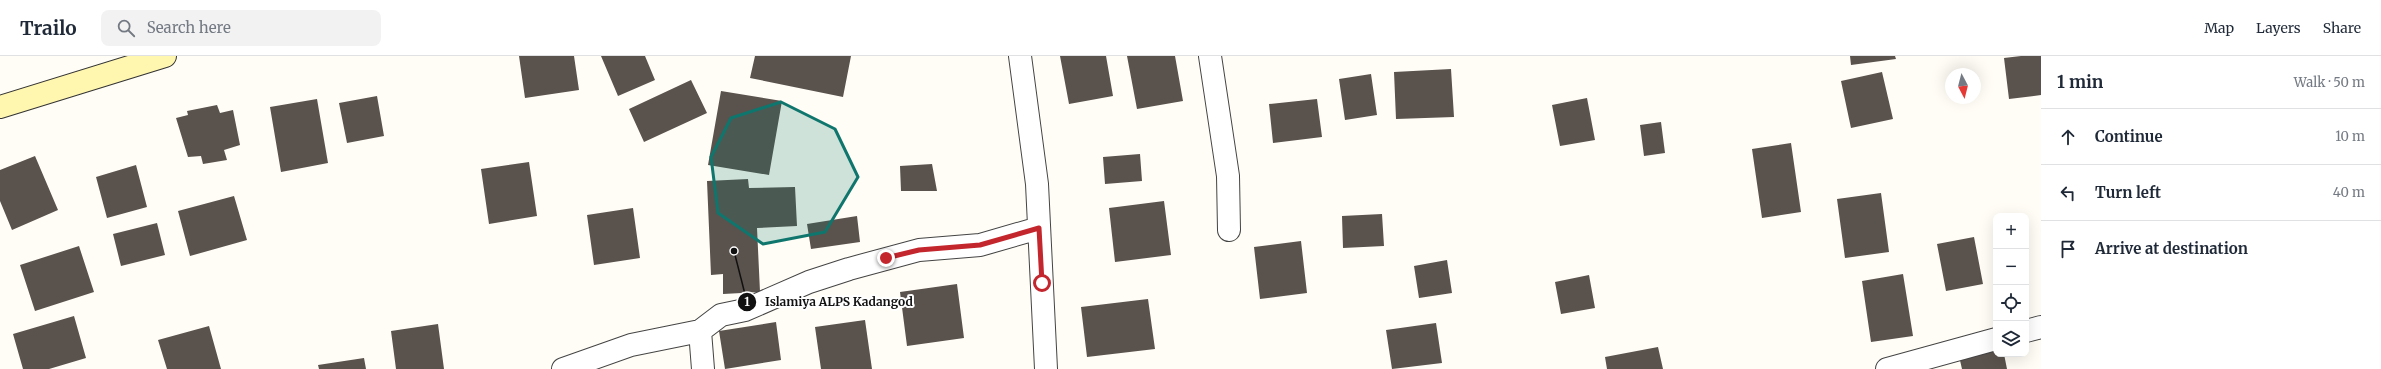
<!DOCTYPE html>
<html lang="en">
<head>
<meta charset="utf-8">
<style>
	body { margin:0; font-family:Merriweather,serif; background:#f2f2f3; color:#1f2937 }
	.controls { position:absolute; right:12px; bottom:12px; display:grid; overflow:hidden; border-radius:8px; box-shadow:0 4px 16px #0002 }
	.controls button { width:36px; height:36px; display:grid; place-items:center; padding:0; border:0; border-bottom:1px solid #e0e1e3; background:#fff; color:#1f2937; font:20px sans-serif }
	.compass { position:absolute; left:1945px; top:12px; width:36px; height:36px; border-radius:50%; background:#fff; box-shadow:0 4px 16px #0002; rotate:173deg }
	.stop { position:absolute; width:12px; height:12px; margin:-9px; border:3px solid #c4262e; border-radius:50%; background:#fff }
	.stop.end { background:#c4262e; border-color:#fff; box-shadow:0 1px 4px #0008 }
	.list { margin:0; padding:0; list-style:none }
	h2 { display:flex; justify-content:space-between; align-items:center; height:52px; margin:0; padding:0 16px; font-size:17px }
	h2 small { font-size:13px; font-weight:400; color:#747a83 }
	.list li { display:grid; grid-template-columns:26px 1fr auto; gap:12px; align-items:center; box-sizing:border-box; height:56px; padding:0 16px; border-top:1px solid #e0e1e3 }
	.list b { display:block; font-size:15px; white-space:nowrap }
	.list em { font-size:13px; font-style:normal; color:#747a83 }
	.icon { flex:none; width:22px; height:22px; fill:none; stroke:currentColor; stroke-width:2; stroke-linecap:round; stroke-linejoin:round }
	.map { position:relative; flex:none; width:2041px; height:313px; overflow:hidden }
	header { display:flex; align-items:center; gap:24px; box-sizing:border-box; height:56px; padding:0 20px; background:#fff; border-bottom:1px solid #e0e1e3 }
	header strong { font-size:19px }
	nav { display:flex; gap:22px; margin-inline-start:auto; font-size:14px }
	.search { width:280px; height:36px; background:#f2f2f3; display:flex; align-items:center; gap:10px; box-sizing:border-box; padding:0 14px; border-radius:8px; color:#747a83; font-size:15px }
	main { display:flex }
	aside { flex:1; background:#fff }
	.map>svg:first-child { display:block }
</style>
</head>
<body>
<header>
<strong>Trailo</strong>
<div class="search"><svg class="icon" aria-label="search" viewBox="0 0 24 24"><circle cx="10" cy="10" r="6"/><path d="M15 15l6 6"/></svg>Search here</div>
<nav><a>Map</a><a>Layers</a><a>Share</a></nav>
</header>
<main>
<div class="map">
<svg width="2041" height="313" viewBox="0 0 2041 313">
	<rect width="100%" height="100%" fill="#fffdf5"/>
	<path fill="#5a524d" d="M 519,0 L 574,0 L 579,34 L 525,42 Z
		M 601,0 L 645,0 L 655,24 L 618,40 Z
		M 755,0 L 851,0 L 843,41 L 750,22 Z
		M 1060,0 L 1106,0 L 1113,40 L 1069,48 Z
		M 1127,0 L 1175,0 L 1183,45 L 1137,53 Z
		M 1850,0 L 1895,0 L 1896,3 L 1851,9 Z
		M 2021,0 L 2041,0 L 2041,39 L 2009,43 L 2004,2 Z
		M 1451,13 L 1454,61 L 1396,63 L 1394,16 Z
		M 1882,16 L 1893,63 L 1851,72 L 1841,25 Z
		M 1371,18 L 1377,59 L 1345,64 L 1339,23 Z
		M 691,24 L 707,57 L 644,86 L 629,53 Z
		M 721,35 L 782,45 L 769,119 L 708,109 Z
		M 377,40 L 384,80 L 347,87 L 339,47 Z
		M 1587,42 L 1595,84 L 1560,90 L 1552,49 Z
		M 317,43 L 328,107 L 281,116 L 270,51 Z
		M 1317,43 L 1322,81 L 1273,87 L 1269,48 Z
		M 217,49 L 220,57 L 233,54 L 240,89 L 224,94 L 227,104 L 203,108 L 201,100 L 188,101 L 176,62 L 188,59 L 187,55 Z
		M 1661,66 L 1665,97 L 1644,100 L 1640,69 Z
		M 1791,87 L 1801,156 L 1762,162 L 1752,93 Z
		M 1140,98 L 1142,125 L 1105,128 L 1103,101 Z
		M 35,100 L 58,154 L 12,174 L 0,145 L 0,114 Z
		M 529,106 L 537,160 L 489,168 L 481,113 Z
		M 932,108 L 937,135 L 901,135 L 900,110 Z
		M 136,109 L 147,151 L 107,162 L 96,121 Z
		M 748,123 L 749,132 L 795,131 L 797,170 L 757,172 L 760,236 L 723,238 L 723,218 L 711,219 L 707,125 Z
		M 1881,137 L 1889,196 L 1845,202 L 1837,143 Z
		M 234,140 L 247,184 L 190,200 L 178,155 Z
		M 1164,145 L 1171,199 L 1115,206 L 1109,152 Z
		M 633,152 L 640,202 L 594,209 L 587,159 Z
		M 1382,158 L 1384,190 L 1343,192 L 1342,160 Z
		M 857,160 L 860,186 L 811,193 L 807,168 Z
		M 157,167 L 165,199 L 121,210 L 113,178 Z
		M 1974,181 L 1983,228 L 1946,235 L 1937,188 Z
		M 1301,185 L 1307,237 L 1260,243 L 1254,191 Z
		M 79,190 L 94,236 L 35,255 L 20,209 Z
		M 1447,204 L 1452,237 L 1419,242 L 1414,210 Z
		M 1903,218 L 1913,280 L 1871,286 L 1862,225 Z
		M 1589,219 L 1595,252 L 1561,258 L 1555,226 Z
		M 957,228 L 964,282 L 907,290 L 900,236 Z
		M 1148,243 L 1155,293 L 1087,301 L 1081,251 Z
		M 74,260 L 86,302 L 49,313 L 23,313 L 13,278 Z
		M 865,264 L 872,313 L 821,313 L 815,271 Z
		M 776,266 L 781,304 L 725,313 L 719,275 Z
		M 1436,267 L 1442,307 L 1392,313 L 1386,274 Z
		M 438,268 L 444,313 L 396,313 L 391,275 Z
		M 209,270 L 221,313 L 167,313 L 158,284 Z
		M 1658,291 L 1663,313 L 1607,313 L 1605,301 Z
		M 1996,293 L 1996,298 L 2004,298 L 2007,313 L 1962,313 L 1959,300 Z
		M 364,302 L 366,313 L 319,313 L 318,309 Z"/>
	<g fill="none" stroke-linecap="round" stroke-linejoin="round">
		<defs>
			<path id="street" d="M 1020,0 L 1037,128 L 1046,313
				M 1210,0 L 1228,120 L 1229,174
				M 2026,275 L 2041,271
				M 563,313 L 631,289 L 700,275
				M 703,313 L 700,275 L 721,259 L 745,254 L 809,226 L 849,213 L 919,194 L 980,189 L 1039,172
				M 1887,313 L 1996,283"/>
			<path id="secondary" d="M 0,51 L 165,0"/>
		</defs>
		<use href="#street" stroke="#444" stroke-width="24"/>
		<use href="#secondary" stroke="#333" stroke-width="24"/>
		<use href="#street" stroke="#fff" stroke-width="22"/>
		<use href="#secondary" stroke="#fff6b0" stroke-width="22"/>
	</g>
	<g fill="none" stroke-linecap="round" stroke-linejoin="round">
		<path stroke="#c4262e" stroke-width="5" d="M 886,202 L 919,194 L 980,189 L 1039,172 L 1042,227"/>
	</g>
	<path fill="#0f766e" fill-opacity="0.2" stroke="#0f766e" stroke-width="3" stroke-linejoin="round" d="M 781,46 L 835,73 L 858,121 L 825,176 L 763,188 L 718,157 L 711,101 L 731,62 Z"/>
	<path fill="none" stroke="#111" stroke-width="1.5" d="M734 195L747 246"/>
	<g fill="#111" stroke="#fff" stroke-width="1.5">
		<circle cx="734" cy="195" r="4"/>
		<circle cx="747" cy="246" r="10"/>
	</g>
	<g font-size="12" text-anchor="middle" font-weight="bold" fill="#fff">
		<text x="747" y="250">1</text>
	</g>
	<g font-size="12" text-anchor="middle" font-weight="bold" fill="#111" stroke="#fff" stroke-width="4" stroke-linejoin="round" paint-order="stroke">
		<text x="839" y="250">Islamiya ALPS Kadangod</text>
	</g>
</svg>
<div class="controls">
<button>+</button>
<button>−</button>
<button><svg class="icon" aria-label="locate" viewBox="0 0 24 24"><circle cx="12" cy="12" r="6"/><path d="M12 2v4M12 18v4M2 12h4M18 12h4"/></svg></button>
<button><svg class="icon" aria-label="layers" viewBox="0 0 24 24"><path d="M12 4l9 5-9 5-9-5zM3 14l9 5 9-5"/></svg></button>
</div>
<svg class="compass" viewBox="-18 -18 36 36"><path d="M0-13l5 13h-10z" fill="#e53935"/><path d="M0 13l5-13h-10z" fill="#747a83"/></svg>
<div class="stop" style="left:1042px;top:227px"></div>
<div class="stop end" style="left:886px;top:202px"></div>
</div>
<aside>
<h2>1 min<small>Walk · 50 m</small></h2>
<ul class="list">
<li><svg class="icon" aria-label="ahead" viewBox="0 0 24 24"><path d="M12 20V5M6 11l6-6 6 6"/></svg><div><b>Continue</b></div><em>10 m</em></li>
<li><svg class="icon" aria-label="left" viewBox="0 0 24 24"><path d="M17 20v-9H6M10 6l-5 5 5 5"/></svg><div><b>Turn left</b></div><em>40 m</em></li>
<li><svg class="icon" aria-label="arrive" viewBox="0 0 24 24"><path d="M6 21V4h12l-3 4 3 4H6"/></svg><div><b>Arrive at destination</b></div></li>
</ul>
</aside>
</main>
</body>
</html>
